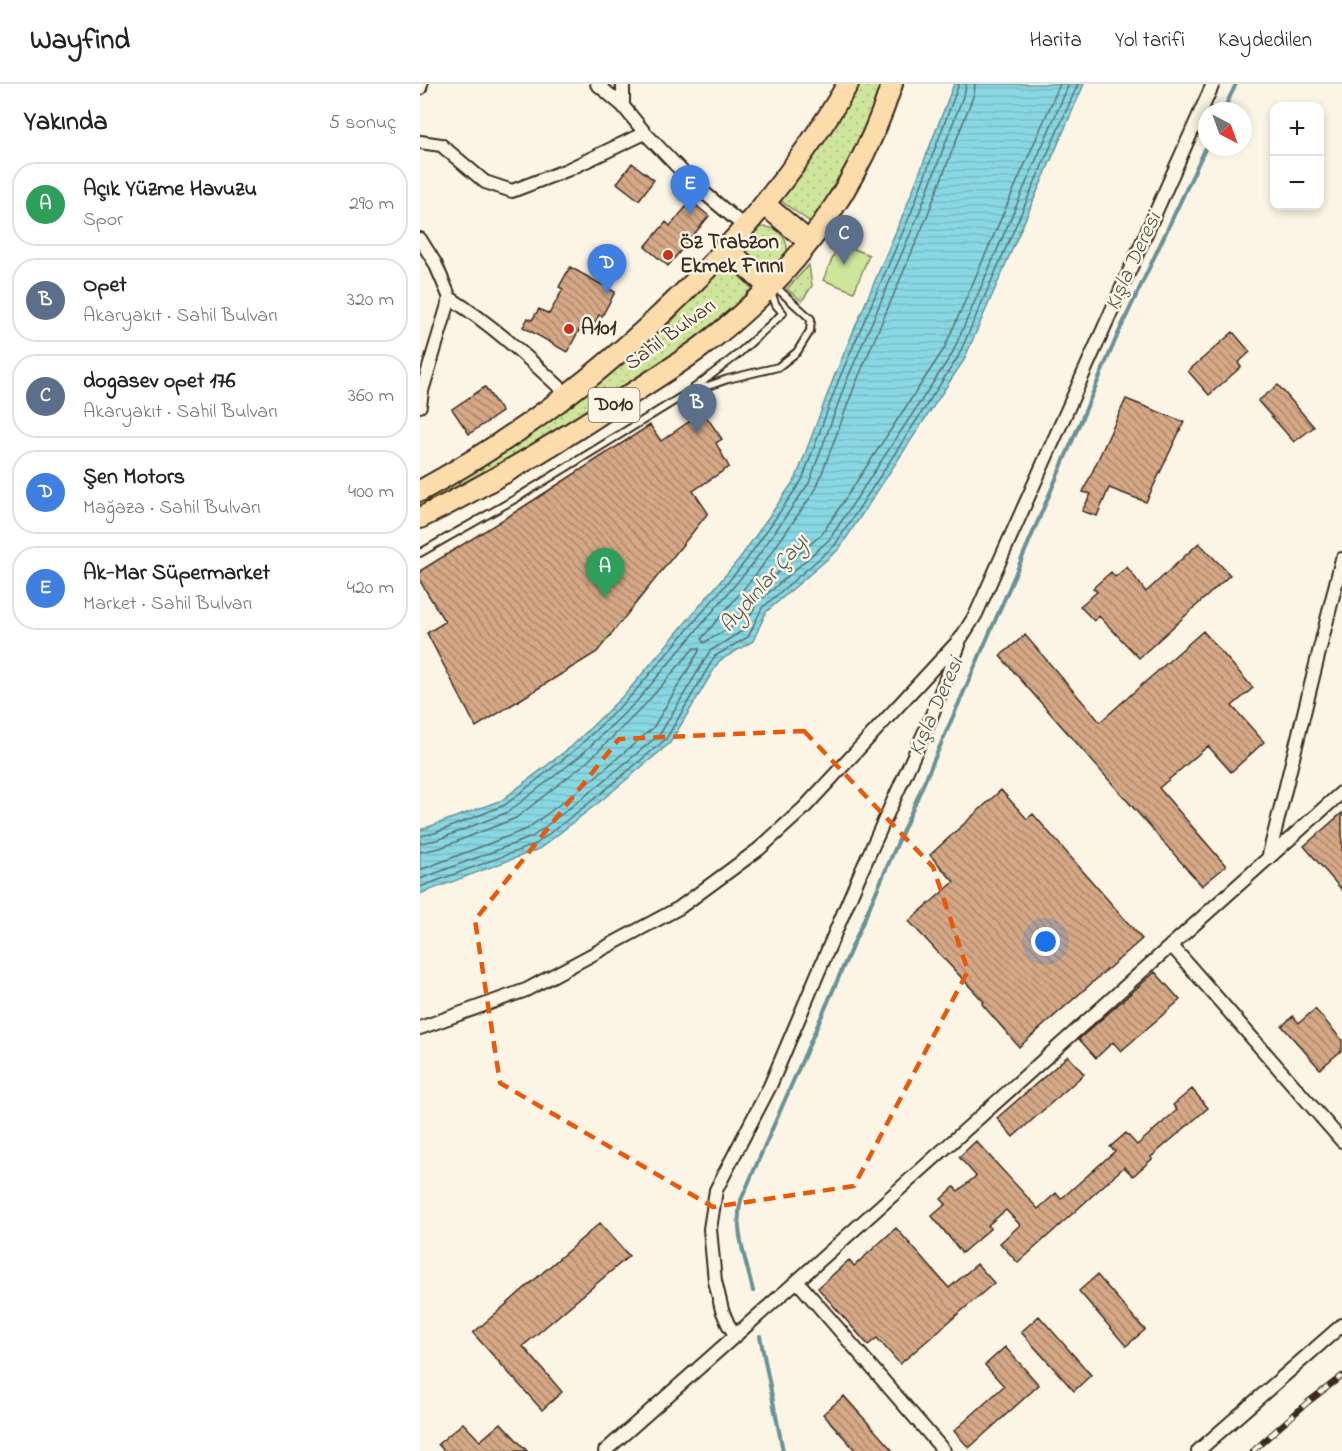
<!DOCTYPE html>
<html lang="tr">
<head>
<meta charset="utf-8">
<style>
	body { margin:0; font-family:"Indie Flower",sans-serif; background:#f2f2f2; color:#222 }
	.controls { position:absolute; right:18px; top:18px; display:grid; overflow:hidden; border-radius:12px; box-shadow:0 3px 9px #0003 }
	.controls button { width:54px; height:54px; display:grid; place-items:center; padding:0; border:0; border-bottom:2px solid #e0e0e0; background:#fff; color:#222; font:30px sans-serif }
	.compass { position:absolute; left:778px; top:18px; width:54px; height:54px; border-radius:50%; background:#fff; box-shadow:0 3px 9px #0003; rotate:139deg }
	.you { position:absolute; left:626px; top:858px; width:21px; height:21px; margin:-15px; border:4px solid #fff; border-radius:50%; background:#1a73e8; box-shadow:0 0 0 9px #1a73e833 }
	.badge { display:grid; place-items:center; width:39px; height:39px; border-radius:50%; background:#c8321e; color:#fff; font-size:20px; font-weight:700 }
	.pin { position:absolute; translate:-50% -50px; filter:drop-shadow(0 2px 3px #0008) }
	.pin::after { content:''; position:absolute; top:32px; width:21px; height:18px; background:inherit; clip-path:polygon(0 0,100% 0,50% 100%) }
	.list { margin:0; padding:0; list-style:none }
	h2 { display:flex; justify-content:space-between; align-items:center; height:78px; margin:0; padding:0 24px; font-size:26px }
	h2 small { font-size:20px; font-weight:400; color:#767676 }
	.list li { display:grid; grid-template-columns:39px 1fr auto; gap:18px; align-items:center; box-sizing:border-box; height:84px; margin:0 12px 12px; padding:0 12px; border:2px solid #e0e0e0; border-radius:24px }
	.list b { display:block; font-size:22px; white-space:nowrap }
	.list p { margin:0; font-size:20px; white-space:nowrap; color:#767676 }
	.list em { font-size:20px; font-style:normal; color:#767676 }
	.map { position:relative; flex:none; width:922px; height:1367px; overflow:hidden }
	header { display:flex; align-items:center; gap:36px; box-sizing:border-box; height:84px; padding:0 30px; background:#fff; border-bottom:2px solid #e0e0e0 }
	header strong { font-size:28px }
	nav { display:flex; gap:33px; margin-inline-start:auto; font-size:21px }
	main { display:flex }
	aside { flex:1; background:#fff }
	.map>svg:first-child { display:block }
</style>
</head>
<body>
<header>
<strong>Wayfind</strong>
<nav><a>Harita</a><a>Yol tarifi</a><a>Kaydedilen</a></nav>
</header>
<main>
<aside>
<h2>Yakında<small>5 sonuç</small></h2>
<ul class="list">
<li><span class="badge" style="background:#2e9e5b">A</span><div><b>Açık Yüzme Havuzu</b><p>Spor</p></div><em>290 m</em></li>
<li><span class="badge" style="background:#5c6f8a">B</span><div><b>Opet</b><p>Akaryakıt · Sahil Bulvarı</p></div><em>320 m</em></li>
<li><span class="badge" style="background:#5c6f8a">C</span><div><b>dogasev opet 176</b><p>Akaryakıt · Sahil Bulvarı</p></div><em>360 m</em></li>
<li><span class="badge" style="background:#3f7fe0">D</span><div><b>Şen Motors</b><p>Mağaza · Sahil Bulvarı</p></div><em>400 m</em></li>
<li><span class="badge" style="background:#3f7fe0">E</span><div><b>Ak-Mar Süpermarket</b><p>Market · Sahil Bulvarı</p></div><em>420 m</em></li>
</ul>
</aside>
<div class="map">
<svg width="922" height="1367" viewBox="0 0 922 1367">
	<defs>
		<pattern id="grass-dots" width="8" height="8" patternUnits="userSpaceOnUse" patternTransform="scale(1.5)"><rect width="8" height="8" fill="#cee69b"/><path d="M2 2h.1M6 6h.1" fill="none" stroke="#b2c585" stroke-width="1.8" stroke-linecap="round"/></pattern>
		<pattern id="water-rules" width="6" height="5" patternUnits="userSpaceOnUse" patternTransform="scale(1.5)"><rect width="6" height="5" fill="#88d8e4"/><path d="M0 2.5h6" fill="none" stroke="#76bac3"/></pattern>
		<pattern id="building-back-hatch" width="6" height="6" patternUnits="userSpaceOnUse" patternTransform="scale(1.5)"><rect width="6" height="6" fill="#d5a886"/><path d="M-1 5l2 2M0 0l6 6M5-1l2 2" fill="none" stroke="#ae896d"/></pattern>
	</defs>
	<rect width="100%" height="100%" fill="#fcf5e5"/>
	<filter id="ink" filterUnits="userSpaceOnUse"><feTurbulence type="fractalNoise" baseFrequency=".0167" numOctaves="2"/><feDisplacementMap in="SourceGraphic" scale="12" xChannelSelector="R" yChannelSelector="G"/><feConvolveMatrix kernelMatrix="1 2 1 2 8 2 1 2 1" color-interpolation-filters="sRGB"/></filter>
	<g filter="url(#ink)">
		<path fill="url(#grass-dots)" stroke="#84885c" stroke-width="1.5" d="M 435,0 L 462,0 L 451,34 L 421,94 L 390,138 L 357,114 Z
			M323 165a22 22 0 1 1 44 0a22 22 0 1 1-44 0Z
			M 304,176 L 334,207 L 237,284 L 184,318 L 49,398 L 0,423 L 0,414 L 136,329 L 248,242 Z
			M 389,181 L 392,202 L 382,217 L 367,205 Z"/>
		<path fill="#cee69b" stroke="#84885c" stroke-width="1.5" d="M 419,159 L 449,171 L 434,208 L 403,196 Z"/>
		<path fill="url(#water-rules)" stroke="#699295" stroke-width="1.5" d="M 534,0 L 664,0 L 544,276 L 419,465 L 346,528 L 333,557 L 299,577 L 250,659 L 182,716 L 119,765 L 0,810 L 0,746 L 82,716 L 152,662 L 207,608 L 320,474 L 376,394 L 414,293 L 485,126 Z"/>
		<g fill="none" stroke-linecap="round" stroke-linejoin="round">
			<path stroke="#5a706d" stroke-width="1.5" d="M 555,0 L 554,10 L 506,135 L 435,301 L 396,405 L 338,488 L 282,554 L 283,559 L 315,541 L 331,512 L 402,450 L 524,265 L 640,0
				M 0,752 L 15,749 L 85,721 L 155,666 L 211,612 L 325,478 L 382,396 L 419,295 L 491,129 L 539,0
				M 0,759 L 17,756 L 88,728 L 160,672 L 217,617 L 331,482 L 389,399 L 426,298 L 498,132 L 545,7 L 546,0
				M 0,768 L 20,764 L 96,734 L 167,678 L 223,623 L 274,564 L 279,564 L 279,567 L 233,644 L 168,699 L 107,745 L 0,786
				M 0,795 L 112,753 L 173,706 L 240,650 L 290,567 L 322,547 L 337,519 L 409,456 L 532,270 L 649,0
				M 0,803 L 116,760 L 178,712 L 246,655 L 295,572 L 328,553 L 342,524 L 415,461 L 538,273 L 658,0"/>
			<path stroke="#699295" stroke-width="4" d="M 803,27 L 816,0
				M 333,1207 C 327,1179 313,1145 321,1116 L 588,507 L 698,250 L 787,61
				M 340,1252 L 363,1367"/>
		</g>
		<path fill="url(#building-back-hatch)" stroke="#3b2a1e" stroke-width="1.5" d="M 212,79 L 234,96 L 219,116 L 197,99 Z
			M 271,117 L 289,132 L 248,182 L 225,163 L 246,138 L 250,142 Z
			M 150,183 L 195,208 L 182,232 L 179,231 L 175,239 L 166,234 L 147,268 L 103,243 L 108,234 L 112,236 L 119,225 L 129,230 L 143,205 L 139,203 Z
			M 813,248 L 830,268 L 818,279 L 821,283 L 789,311 L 768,287 Z
			M 858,301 L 894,343 L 874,358 L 838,317 Z
			M 65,303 L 82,328 L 49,350 L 32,325 Z
			M 706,315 L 764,338 L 726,418 L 689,404 L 677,432 L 662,427 L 671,410 L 663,408 Z
			M 283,328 L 302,355 L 296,359 L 309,383 L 273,407 L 288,429 L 177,568 L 56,643 L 7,549 L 25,538 L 0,497 L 0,487 L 100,425 L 230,341 L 241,357 Z
			M 779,459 L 810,491 L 719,574 L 679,532 L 674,537 L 660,522 L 677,508 L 673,504 L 691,488 L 695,493 L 707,483 L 726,508 Z
			M 783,547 L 833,604 L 812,622 L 844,658 L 811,688 L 788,662 L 739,704 L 806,782 L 782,802 L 580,572 L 605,551 L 680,638 Z
			M 581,706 L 607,735 L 613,730 L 722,855 L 599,963 L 562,920 L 564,918 L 489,837 L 534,798 L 510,771 Z
			M 922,729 L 922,806 L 884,762 Z
			M 735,888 L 760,916 L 701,967 L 693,958 L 676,974 L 659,955 Z
			M 895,925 L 922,956 L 922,966 L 900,985 L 862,942 L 873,932 L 879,939 Z
			M 648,972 L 664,990 L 593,1053 L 577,1034 Z
			M 772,1005 L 788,1024 L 731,1073 L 732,1075 L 713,1092 L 704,1083 L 598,1179 L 580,1159 L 600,1141 L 586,1126 L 568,1141 L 571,1144 L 542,1169 L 512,1132 L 526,1120 L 521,1115 L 534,1103 L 538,1107 L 556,1092 L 539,1073 L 556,1057 L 618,1125 L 636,1109 L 641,1115 L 695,1067 L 690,1063 L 706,1049 L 717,1061 L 757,1026 L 753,1021 Z
			M 180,1139 L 209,1172 L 103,1262 L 142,1308 L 122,1326 L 53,1249 Z
			M 476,1144 L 529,1204 L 557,1180 L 574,1199 L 480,1280 L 457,1254 L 448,1261 L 398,1204 L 429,1176 L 434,1182 Z
			M 677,1191 L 725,1246 L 706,1262 L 659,1207 Z
			M 619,1232 L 671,1291 L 654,1307 L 601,1248 Z
			M 585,1263 L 619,1301 L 549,1364 L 534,1347 L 584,1302 L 565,1281 Z
			M 424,1312 L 473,1367 L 436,1367 L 403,1330 Z
			M 43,1339 L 60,1357 L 81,1339 L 107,1367 L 24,1367 L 18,1360 Z"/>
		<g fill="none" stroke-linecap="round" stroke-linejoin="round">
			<defs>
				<path id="service" d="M 276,306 L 308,295 L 358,283 L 377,268 L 390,247 L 391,235 L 359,206 L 352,204
					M 0,469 L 95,415 L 269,308 L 317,271 L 363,229 L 356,221 L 350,206"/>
				<path id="minor" d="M 177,0 L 203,22 L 225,49 L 276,102 L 325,143
					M 203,0 L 203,22
					M 0,4 L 1,0
					M 0,58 L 21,61 L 65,98 L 92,107 L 147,86 L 225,49
					M 0,155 L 15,179 L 30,214 L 2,307 L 0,322
					M 30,214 C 73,241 109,275 147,310
					M 848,775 L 922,475
					M 751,861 L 922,1057
					M 0,944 L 106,906 L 259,824 L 339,765 L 384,724 L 541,554 L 556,530 L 793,0
					M 377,1197 L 524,1367
					M 316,1252 L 308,1240 L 302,1226 L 295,1197 L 290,1145 L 296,1106 L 350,1002 L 440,790 L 510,636 L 539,561
					M 185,1367 L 377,1197 L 922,708
					M 778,1367 L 922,1241"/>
				<path id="trunk" d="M 344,120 L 389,158
					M 305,163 L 349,203
					M 0,407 C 166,317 332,164 428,0
					M 0,434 C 69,400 136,360 200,317 C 227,300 254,283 280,264 C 371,196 437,109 472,0"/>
			</defs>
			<use href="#service" stroke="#3b2a1e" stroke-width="10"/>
			<use href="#minor" stroke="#3b2a1e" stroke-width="16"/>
			<use href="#trunk" stroke="#3b2a1e" stroke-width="24"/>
			<use href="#service" stroke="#fcf5e5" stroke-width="6"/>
			<use href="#minor" stroke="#fcf5e5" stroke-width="12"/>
			<use href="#trunk" stroke="#fddcac" stroke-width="20"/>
			<defs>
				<path id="rail" d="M 833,1367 L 888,1318 L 922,1292"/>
			</defs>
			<use href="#rail" stroke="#3b2a1e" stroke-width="6"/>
			<use href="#rail" stroke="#fcf5e5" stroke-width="4" stroke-dasharray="11" stroke-linecap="butt"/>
		</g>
	</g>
	<path fill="none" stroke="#e8590c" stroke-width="4.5" stroke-dasharray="12 8" stroke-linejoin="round" d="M 384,647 L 513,783 L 548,887 L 434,1102 L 293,1123 L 80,999 L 55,836 L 199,655 Z"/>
	<g fill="#c8321e" stroke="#fcf5e5" stroke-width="2">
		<circle cx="248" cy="171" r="6"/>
		<circle cx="149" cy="245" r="6"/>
	</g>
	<g text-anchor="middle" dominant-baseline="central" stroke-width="5" stroke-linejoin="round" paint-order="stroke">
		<rect fill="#fcf5e5" stroke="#75675a" stroke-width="1.5" x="168.5" y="304" width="51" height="34" rx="4.5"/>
		<g font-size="20" font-weight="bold" fill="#3b2a1e">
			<text x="194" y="321">D010</text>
		</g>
		<g font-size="21" font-weight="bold" fill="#3b2a1e" stroke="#fcf5e5" text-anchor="start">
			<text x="260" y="159">Öz Trabzon<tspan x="260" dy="24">Ekmek Fırını</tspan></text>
			<text x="161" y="245">A101</text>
		</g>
		<g font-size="21" fill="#3b2a1e" stroke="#fcf5e5">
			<text transform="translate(251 251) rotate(-36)">Sahil Bulvarı</text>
		</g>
		<g font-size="22" font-style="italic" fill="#4e5650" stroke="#fcf5e5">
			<text transform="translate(714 178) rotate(-65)">Kışla Deresi</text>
			<text transform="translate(345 500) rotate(-49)">Aydınlar Çayı</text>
			<text transform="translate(517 623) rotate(-66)">Kışla Deresi</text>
		</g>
	</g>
</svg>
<div class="controls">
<button>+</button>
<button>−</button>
</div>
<svg class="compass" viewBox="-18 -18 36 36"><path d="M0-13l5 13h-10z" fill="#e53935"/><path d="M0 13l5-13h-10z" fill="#767676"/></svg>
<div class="you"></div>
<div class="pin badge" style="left:185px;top:514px;background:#2e9e5b">A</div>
<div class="pin badge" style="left:277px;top:350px;background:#5c6f8a">B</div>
<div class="pin badge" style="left:424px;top:181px;background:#5c6f8a">C</div>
<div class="pin badge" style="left:187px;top:210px;background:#3f7fe0">D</div>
<div class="pin badge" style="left:270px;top:131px;background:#3f7fe0">E</div>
</div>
</main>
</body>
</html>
